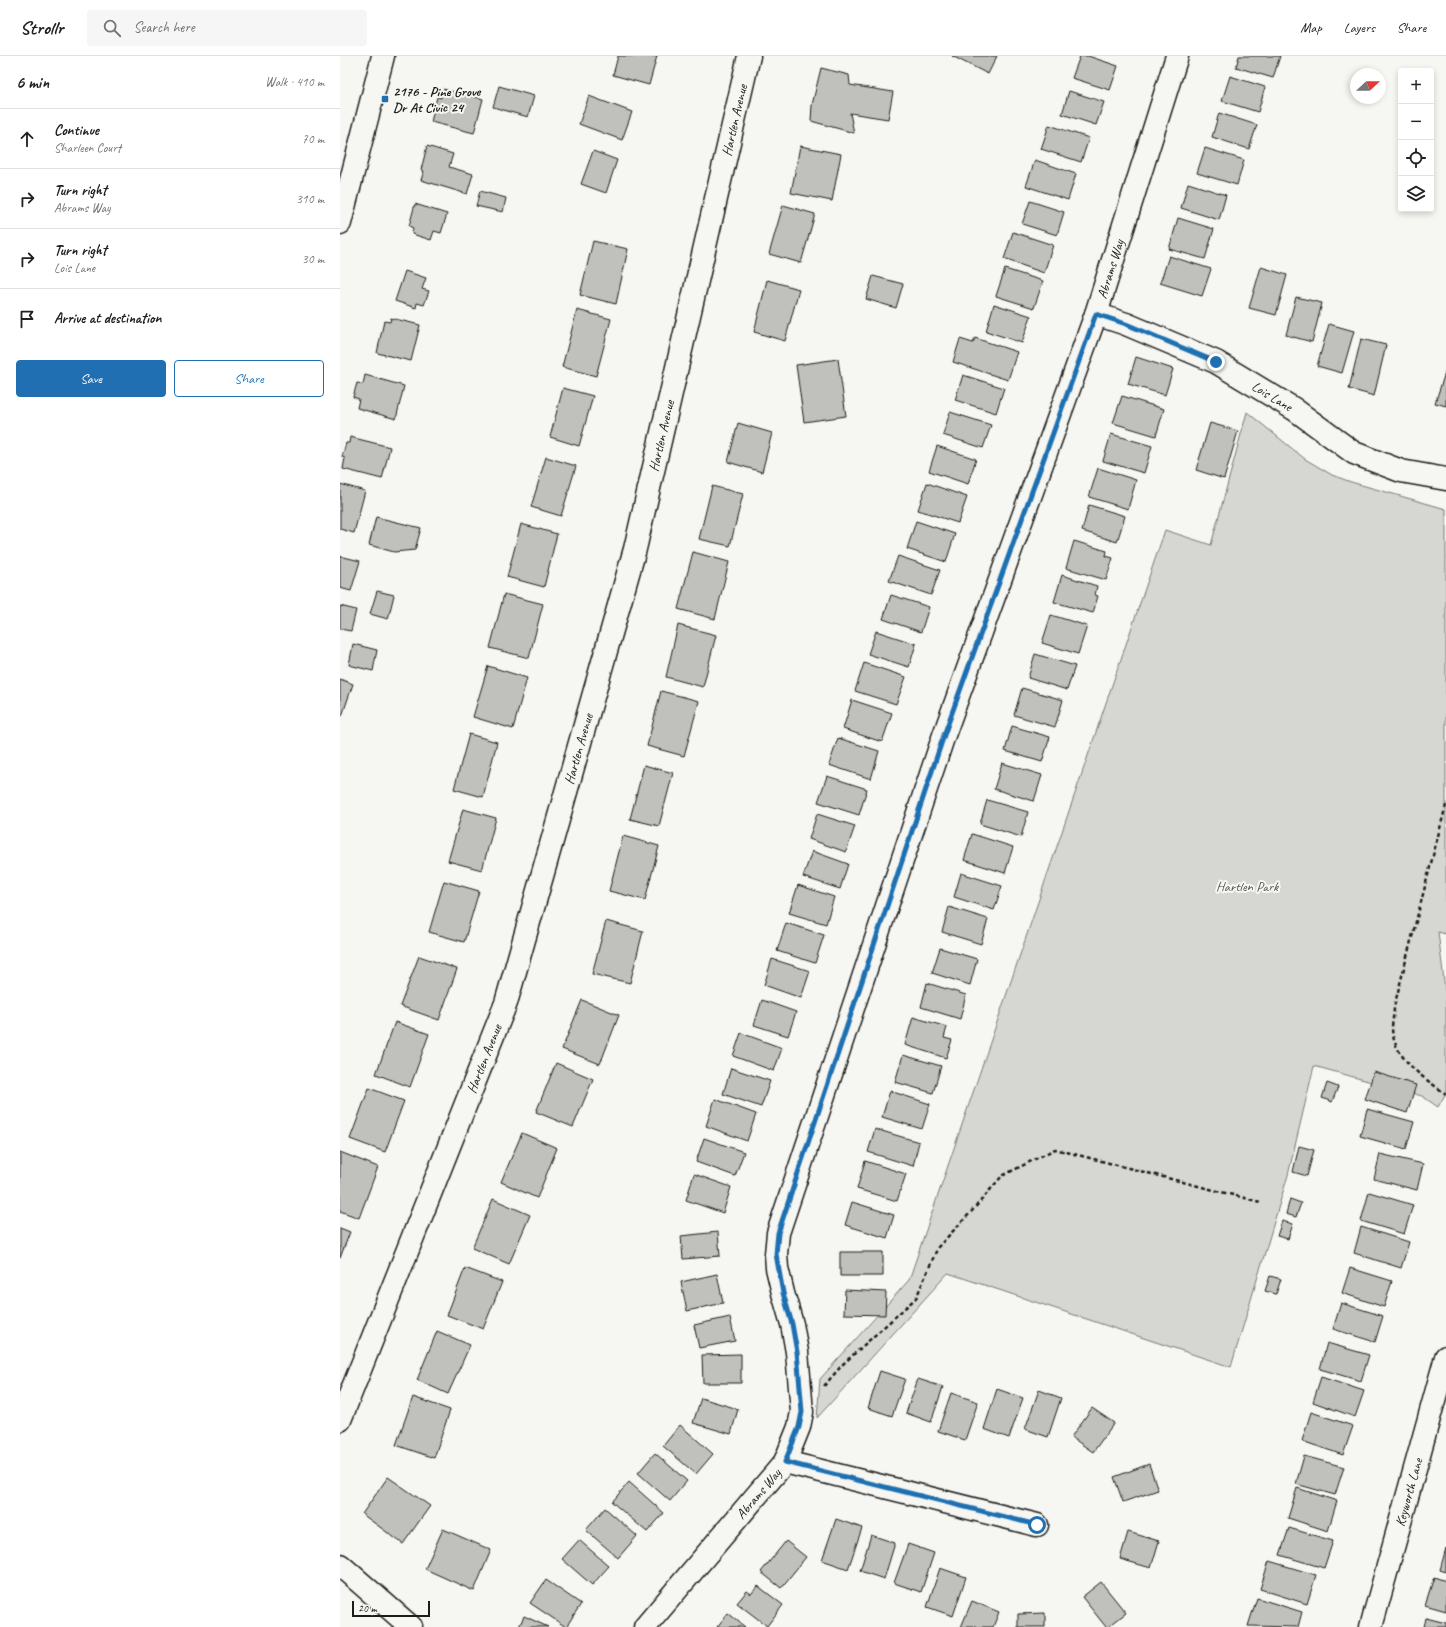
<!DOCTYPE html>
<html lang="en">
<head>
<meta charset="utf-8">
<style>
	body { margin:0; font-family:Caveat,sans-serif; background:#f6f6f6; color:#202124 }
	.controls { position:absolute; right:12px; top:12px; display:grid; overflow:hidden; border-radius:4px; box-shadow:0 2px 6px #0003 }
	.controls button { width:36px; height:36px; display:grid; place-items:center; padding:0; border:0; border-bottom:1px solid #e0e0e0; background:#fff; color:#202124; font:20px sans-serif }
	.compass { position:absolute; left:1010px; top:12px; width:36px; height:36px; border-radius:50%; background:#fff; box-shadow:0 2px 6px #0003; rotate:68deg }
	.scale { position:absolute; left:12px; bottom:10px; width:78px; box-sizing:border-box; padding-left:4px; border:2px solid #1c1c1c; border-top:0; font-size:11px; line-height:14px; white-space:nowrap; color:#1c1c1c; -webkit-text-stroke:3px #f6f6f2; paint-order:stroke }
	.stop { position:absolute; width:12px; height:12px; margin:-9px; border:3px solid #1f6fb2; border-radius:50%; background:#fff }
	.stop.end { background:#1f6fb2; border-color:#fff; box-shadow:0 1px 4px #0008 }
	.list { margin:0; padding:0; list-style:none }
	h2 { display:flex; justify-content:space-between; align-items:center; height:52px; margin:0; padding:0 16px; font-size:17px }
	h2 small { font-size:13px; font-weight:400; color:#757577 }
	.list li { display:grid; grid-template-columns:26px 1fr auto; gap:12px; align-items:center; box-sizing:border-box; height:60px; padding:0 16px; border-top:1px solid #e0e0e0 }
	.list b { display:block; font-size:15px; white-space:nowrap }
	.list p { margin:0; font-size:13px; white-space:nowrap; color:#757577 }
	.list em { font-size:13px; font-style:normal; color:#757577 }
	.actions { display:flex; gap:8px; padding:12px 16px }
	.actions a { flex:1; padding:9px 0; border:1px solid #1f6fb2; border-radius:4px; text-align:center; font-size:14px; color:#1f6fb2 }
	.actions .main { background:#1f6fb2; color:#fff }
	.icon { flex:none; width:22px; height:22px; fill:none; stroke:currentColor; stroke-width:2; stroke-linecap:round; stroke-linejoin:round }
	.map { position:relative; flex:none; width:1106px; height:1571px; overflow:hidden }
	header { display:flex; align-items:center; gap:24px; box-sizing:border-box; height:56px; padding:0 20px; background:#fff; border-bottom:1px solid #e0e0e0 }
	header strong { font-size:19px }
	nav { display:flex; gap:22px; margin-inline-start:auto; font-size:14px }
	.search { width:280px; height:36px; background:#f6f6f6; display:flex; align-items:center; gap:10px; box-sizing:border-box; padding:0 14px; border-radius:4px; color:#757577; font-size:15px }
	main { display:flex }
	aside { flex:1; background:#fff }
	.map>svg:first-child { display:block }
</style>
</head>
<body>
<header>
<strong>Strollr</strong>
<div class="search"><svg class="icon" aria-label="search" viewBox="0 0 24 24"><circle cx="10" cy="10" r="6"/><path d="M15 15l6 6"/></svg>Search here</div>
<nav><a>Map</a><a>Layers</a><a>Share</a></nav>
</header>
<main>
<aside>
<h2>6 min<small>Walk · 410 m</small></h2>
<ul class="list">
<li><svg class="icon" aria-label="ahead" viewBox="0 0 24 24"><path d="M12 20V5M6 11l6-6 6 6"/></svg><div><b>Continue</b><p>Sharleen Court</p></div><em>70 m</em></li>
<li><svg class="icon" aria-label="right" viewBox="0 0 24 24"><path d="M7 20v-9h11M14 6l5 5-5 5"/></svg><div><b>Turn right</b><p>Abrams Way</p></div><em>310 m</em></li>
<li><svg class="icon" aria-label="right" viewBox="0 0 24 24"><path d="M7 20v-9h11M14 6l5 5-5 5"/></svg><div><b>Turn right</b><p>Lois Lane</p></div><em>30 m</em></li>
<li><svg class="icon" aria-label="arrive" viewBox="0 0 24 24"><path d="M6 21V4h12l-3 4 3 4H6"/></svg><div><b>Arrive at destination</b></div></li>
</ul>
<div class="actions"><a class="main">Save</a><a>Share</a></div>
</aside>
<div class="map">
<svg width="1106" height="1571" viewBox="0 0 1106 1571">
	<rect width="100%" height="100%" fill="#f6f6f2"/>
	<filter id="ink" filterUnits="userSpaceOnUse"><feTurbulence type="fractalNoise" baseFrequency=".025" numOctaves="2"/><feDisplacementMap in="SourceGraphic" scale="8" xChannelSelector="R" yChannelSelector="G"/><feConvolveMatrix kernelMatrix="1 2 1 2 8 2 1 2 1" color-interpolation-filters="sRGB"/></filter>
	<g filter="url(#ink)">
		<path fill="#d6d6d2" stroke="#797977" d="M 907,356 L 965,403 L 992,419 L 1011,426 L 1106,453 L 1106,878 L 1098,876 L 1106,941 L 1106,1037 L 1098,1051 L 1082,1040 L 974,1010 L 948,1119 L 891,1311 L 608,1217 L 477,1362 L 480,1323 L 569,1224 L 825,474 L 871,489 Z"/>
		<path fill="#c0c0bd" stroke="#1c1c1c" d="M 278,0 L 317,0 L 309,29 L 273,19 Z
			M 612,0 L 657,0 L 648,18 Z
			M 740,0 L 748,0 L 778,10 L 770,34 L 732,22 Z
			M 899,0 L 940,0 L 933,22 L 896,11 Z
			M 481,12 L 509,19 L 510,29 L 553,36 L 548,63 L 510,57 L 514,77 L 471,65 L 472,49 Z
			M 890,20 L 925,31 L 918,56 L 882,45 Z
			M 159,30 L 194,40 L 188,61 L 153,51 Z
			M 103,33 L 143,43 L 134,77 L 91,66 L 97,41 L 101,42 Z
			M 729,35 L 764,46 L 756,69 L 722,58 Z
			M 249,40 L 292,56 L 282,84 L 239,68 Z
			M 879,57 L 917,69 L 909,93 L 872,81 Z
			M 709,69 L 749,82 L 741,106 L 701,93 Z
			M 87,90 L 113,98 L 109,111 L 133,118 L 127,138 L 81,124 L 84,115 L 81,114 Z
			M 460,90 L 501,98 L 492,145 L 451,137 Z
			M 865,92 L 904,104 L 897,129 L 857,117 Z
			M 253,95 L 277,104 L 266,137 L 241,128 Z
			M 695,104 L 736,118 L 728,144 L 686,130 Z
			M 848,127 L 886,139 L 879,164 L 841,152 Z
			M 140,135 L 166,142 L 163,156 L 136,150 Z
			M 690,145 L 724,156 L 717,179 L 682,168 Z
			M 75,148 L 107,158 L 101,177 L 94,175 L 91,184 L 72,178 L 73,172 L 69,170 Z
			M 443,149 L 475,158 L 461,207 L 429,198 Z
			M 838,162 L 874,173 L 865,203 L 829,193 Z
			M 673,176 L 713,189 L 704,217 L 664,203 Z
			M 253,185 L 288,193 L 276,248 L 240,239 Z
			M 829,200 L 871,213 L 862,240 L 820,227 Z
			M 921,211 L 947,219 L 936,259 L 909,252 Z
			M 665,213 L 703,225 L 694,252 L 656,240 Z
			M 65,215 L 86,222 L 82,233 L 89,235 L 84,249 L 77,247 L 76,252 L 55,245 Z
			M 533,220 L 563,228 L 556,252 L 526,243 Z
			M 427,224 L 459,233 L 445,285 L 414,276 Z
			M 956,241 L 982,247 L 972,286 L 946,279 Z
			M 654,248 L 691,260 L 682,287 L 646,275 Z
			M 237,254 L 271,263 L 256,320 L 222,311 Z
			M 51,262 L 80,269 L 71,305 L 37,297 L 44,265 L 50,266 Z
			M 989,268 L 1014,275 L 1002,317 L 977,310 Z
			M 635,282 L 677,296 L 668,324 L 613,306 L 620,283 L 633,287 Z
			M 1021,283 L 1046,289 L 1034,340 L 1009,333 Z
			M 796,301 L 833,313 L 825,339 L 788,328 Z
			M 498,303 L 506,360 L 464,366 L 456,309 Z
			M 1106,314 L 1106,350 L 1095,347 Z
			M 25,319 L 64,330 L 56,363 L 17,352 L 19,343 L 13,341 L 17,327 L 23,328 Z
			M 623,319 L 664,332 L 656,357 L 615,344 Z
			M 223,332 L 253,340 L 239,390 L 210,381 Z
			M 782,340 L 824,353 L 816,380 L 773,367 Z
			M 610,356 L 651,369 L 643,392 L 603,379 Z
			M 398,367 L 432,377 L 422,416 L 388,406 Z
			M 870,367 L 898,375 L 884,423 L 856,414 Z
			M 771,378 L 812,390 L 804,417 L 763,405 Z
			M 10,381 L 50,391 L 42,423 L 3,413 L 5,402 L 2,401 L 6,387 L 9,387 Z
			M 597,390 L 636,403 L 628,428 L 589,415 Z
			M 206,401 L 236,410 L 221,460 L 191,451 Z
			M 758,412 L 796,424 L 788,453 L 749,441 Z
			M 587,427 L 627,441 L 618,467 L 578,454 Z
			M 0,428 L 25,435 L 14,477 L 0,473 Z
			M 372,430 L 403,438 L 390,490 L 359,483 Z
			M 749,449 L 785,460 L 777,486 L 742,475 Z
			M 36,461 L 81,472 L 75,494 L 54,496 L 29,489 Z
			M 576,465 L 615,478 L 606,506 L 567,493 Z
			M 181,468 L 217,478 L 204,531 L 167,521 Z
			M 734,485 L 767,495 L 766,500 L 773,502 L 766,524 L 726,512 Z
			M 353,496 L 389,506 L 375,563 L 338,553 Z
			M 0,500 L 20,505 L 11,535 L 0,532 Z
			M 558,500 L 600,514 L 591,539 L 549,525 Z
			M 722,519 L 757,530 L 755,539 L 758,540 L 753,557 L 714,546 Z
			M 37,535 L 54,539 L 48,563 L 30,558 Z
			M 164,538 L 203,548 L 189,602 L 150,592 Z
			M 551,539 L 589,551 L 581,576 L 543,563 Z
			M 0,550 L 16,554 L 11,575 L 0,573 Z
			M 711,559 L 747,570 L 738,598 L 702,587 Z
			M 338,569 L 376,579 L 363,631 L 326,621 Z
			M 536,575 L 576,588 L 569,611 L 528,598 Z
			M 13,588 L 37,594 L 33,615 L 9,609 Z
			M 695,598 L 735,610 L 727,634 L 688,622 Z
			M 524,607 L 566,621 L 556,648 L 515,635 Z
			M 148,610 L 187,622 L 173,673 L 133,661 Z
			M 0,623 L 13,628 L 2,660 L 0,659 Z
			M 682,632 L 723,644 L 715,671 L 674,659 Z
			M 321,635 L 359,645 L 344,700 L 307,690 Z
			M 512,644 L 552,657 L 542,686 L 503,673 Z
			M 672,670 L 710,681 L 702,706 L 665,695 Z
			M 129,678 L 157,686 L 143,741 L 114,733 Z
			M 498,682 L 539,695 L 531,723 L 489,709 Z
			M 662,707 L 702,719 L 694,745 L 654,733 Z
			M 304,709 L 333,717 L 319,770 L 290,763 Z
			M 487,720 L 527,733 L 519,759 L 478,746 Z
			M 647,744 L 688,756 L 681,781 L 640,768 Z
			M 123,753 L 156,762 L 142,814 L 108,805 Z
			M 477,758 L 515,770 L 506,796 L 469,783 Z
			M 632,778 L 673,791 L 665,817 L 624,804 Z
			M 283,780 L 319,790 L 305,844 L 269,835 Z
			M 472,795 L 508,808 L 500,833 L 463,821 Z
			M 621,817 L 662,830 L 654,854 L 614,841 Z
			M 104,825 L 139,835 L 124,886 L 89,876 Z
			M 458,829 L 494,841 L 486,868 L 449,857 Z
			M 609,851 L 648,863 L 641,888 L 602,876 Z
			M 266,865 L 303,875 L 290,927 L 252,918 Z
			M 446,867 L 484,879 L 475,907 L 437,895 Z
			M 600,892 L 637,903 L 630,929 L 592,917 Z
			M 79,900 L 117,913 L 99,964 L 60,950 Z
			M 432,903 L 470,915 L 461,942 L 424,929 Z
			M 587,927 L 626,939 L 620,963 L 581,951 Z
			M 242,944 L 279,959 L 260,1008 L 222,993 Z
			M 422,944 L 456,956 L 448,980 L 414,969 Z
			M 573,961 L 607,971 L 604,982 L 612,984 L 606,1002 L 565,989 Z
			M 55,966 L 89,978 L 70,1031 L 36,1018 Z
			M 401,977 L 442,992 L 434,1015 L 393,1000 Z
			M 563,999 L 601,1010 L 593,1037 L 555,1026 Z
			M 216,1007 L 253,1023 L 233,1071 L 196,1056 Z
			M 391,1012 L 430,1025 L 421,1051 L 383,1038 Z
			M 1034,1016 L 1076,1029 L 1067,1057 L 1025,1043 Z
			M 987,1027 L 998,1031 L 992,1046 L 982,1042 Z
			M 29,1032 L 64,1045 L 45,1096 L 10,1083 Z
			M 550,1035 L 590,1048 L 582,1073 L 542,1061 Z
			M 375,1043 L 416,1058 L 407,1085 L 366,1070 Z
			M 1027,1053 L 1074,1066 L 1066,1093 L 1020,1080 Z
			M 535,1073 L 579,1086 L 573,1110 L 528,1096 Z
			M 182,1077 L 217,1092 L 197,1142 L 161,1126 Z
			M 364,1082 L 404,1096 L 395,1120 L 356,1106 Z
			M 959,1090 L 974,1094 L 967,1120 L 953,1116 Z
			M 0,1096 L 38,1111 L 19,1162 L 0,1155 Z
			M 1040,1098 L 1083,1108 L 1077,1134 L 1034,1123 Z
			M 525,1105 L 566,1118 L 557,1145 L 517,1133 Z
			M 354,1118 L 391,1131 L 383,1157 L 346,1144 Z
			M 1029,1136 L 1073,1149 L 1064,1178 L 1021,1165 Z
			M 153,1143 L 190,1159 L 169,1208 L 132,1192 Z
			M 950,1143 L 961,1147 L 956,1161 L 946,1158 Z
			M 512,1146 L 554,1159 L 547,1182 L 505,1169 Z
			M 942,1165 L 953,1168 L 948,1183 L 937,1180 Z
			M 1021,1171 L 1069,1186 L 1061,1212 L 1014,1197 Z
			M 0,1172 L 10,1176 L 0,1202 Z
			M 378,1176 L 380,1200 L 343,1203 L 341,1180 Z
			M 500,1196 L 543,1196 L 543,1220 L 500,1220 Z
			M 125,1212 L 162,1226 L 143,1273 L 107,1259 Z
			M 1010,1212 L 1052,1225 L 1044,1251 L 1002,1237 Z
			M 377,1218 L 383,1247 L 347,1255 L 341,1226 Z
			M 930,1220 L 941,1223 L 936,1238 L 925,1235 Z
			M 505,1234 L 546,1236 L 545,1259 L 504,1258 Z
			M 1001,1247 L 1043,1260 L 1035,1286 L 993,1273 Z
			M 390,1261 L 395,1285 L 359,1292 L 354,1269 Z
			M 97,1275 L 130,1289 L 108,1338 L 77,1324 Z
			M 987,1287 L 1029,1299 L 1021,1325 L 980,1313 Z
			M 401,1298 L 401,1327 L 363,1327 L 362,1299 Z
			M 540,1315 L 565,1323 L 552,1360 L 528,1352 Z
			M 981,1321 L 1024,1335 L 1015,1361 L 973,1346 Z
			M 578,1323 L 603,1331 L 591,1366 L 566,1357 Z
			M 657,1333 L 683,1342 L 669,1382 L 644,1373 Z
			M 699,1334 L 721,1342 L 708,1381 L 685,1373 Z
			M 611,1337 L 638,1346 L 625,1384 L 598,1375 Z
			M 73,1341 L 110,1354 L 94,1402 L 56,1389 Z
			M 361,1342 L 398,1353 L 391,1378 L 353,1367 Z
			M 752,1352 L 774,1367 L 753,1396 L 731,1381 Z
			M 971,1356 L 1013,1370 L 1003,1399 L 962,1385 Z
			M 340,1369 L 373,1398 L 356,1418 L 323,1390 Z
			M 315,1397 L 347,1425 L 330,1445 L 298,1417 Z
			M 964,1400 L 1004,1411 L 995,1439 L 956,1428 Z
			M 809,1408 L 818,1434 L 783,1446 L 774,1421 Z
			M 48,1421 L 90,1450 L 63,1488 L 22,1458 Z
			M 289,1426 L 324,1457 L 307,1476 L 272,1446 Z
			M 957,1432 L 997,1445 L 988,1475 L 948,1462 Z
			M 265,1452 L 297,1480 L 278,1502 L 246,1474 Z
			M 496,1463 L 522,1472 L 508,1513 L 482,1504 Z
			M 949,1472 L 993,1485 L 984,1512 L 940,1499 Z
			M 103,1473 L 151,1494 L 134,1535 L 85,1513 Z
			M 788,1476 L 819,1485 L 811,1512 L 780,1503 Z
			M 531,1479 L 555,1487 L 544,1523 L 520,1515 Z
			M 239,1484 L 269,1510 L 252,1529 L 222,1503 Z
			M 446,1485 L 466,1501 L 441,1532 L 421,1516 Z
			M 568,1488 L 594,1497 L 581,1536 L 554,1527 Z
			M 1106,1492 L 1106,1516 L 1100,1514 Z
			M 929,1505 L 976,1519 L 967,1548 L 920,1533 Z
			M 600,1512 L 626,1521 L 613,1560 L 587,1551 Z
			M 1094,1521 L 1106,1525 L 1106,1555 L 1085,1549 Z
			M 206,1524 L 241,1548 L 226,1571 L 190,1547 Z
			M 761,1526 L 786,1557 L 768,1571 L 766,1571 L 742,1541 Z
			M 418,1530 L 443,1549 L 427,1570 L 397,1547 L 407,1535 L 411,1538 Z
			M 917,1542 L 962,1556 L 958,1571 L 908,1570 Z
			M 632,1545 L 659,1556 L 653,1571 L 621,1571 Z
			M 388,1557 L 405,1571 L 377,1571 Z
			M 705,1557 L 705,1571 L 678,1571 L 678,1558 Z
			M 184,1560 L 208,1571 L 179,1571 Z
			M 1086,1562 L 1106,1567 L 1106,1571 L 1084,1571 Z"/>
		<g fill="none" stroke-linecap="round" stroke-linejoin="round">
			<defs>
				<g id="street">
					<path d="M 0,167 L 43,0"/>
					<path id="s1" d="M 756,258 L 786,268 L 876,306 L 954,353 L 1014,397 L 1061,415 L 1106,423"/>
					<path id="s2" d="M 0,1364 L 166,947 L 295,493 L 409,0"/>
					<path d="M 445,1406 L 697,1469"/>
					<path d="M 0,1509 L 71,1571"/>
					<path id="s3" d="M 305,1571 L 445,1406 L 459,1371 L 462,1356 L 457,1296 L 452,1268 L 443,1237 L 437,1212 L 436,1198 L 438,1177 L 604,679 L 756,258 L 837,0"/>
					<path id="s4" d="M 1031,1571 L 1106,1301"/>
				</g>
			</defs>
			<use href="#street" stroke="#1c1c1c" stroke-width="25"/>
			<path stroke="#1c1c1c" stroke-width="2.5" stroke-dasharray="4 3" stroke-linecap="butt" d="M 1106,749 L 1054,951 C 1054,958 1052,966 1052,973 C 1054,1003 1084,1022 1106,1038
				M 484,1330 L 503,1308 L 576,1242 L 598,1191 L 632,1155 L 662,1120 L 715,1093 L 920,1146"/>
			<use href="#street" stroke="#f6f6f2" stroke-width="22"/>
		</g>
	</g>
	<g fill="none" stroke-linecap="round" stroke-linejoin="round" filter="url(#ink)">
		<path stroke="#1f6fb2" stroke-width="5" d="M 697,1469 L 445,1406 L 459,1371 L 462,1356 L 457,1296 L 452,1268 L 443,1237 L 436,1198 L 438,1177 L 604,679 L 756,258 L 786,268 L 876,306"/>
	</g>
	<rect fill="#1f6fb2" stroke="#f6f6f2" stroke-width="1.5" x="41" y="39" width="8" height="8" rx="2"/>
	<g text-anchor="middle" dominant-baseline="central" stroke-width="4" stroke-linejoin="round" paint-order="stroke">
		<g font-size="14" font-weight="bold" fill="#1c1c1c" stroke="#f6f6f2" text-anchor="start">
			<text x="53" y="35">2176 - Pine Grove<tspan x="53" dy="16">Dr At Civic 24</tspan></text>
		</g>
		<g font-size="14" fill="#1c1c1c" stroke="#f6f6f2">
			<text stroke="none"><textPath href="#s2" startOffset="1361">Hartlen Avenue</textPath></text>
			<text stroke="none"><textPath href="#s3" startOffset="1471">Abrams Way</textPath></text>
			<text stroke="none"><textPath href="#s1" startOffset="195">Lois Lane</textPath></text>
			<text stroke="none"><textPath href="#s2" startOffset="1037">Hartlen Avenue</textPath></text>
			<text stroke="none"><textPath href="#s2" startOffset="713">Hartlen Avenue</textPath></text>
			<text stroke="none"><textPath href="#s2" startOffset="389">Hartlen Avenue</textPath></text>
			<text stroke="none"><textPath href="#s4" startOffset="140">Keyworth Lane</textPath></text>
			<text stroke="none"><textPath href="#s3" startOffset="175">Abrams Way</textPath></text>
		</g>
		<g font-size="14" fill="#545453" stroke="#f6f6f2">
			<text x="907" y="830">Hartlen Park</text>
		</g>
	</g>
</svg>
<div class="controls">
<button>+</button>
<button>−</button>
<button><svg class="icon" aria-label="locate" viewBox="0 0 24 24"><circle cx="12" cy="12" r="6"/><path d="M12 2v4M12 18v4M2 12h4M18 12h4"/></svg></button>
<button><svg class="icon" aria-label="layers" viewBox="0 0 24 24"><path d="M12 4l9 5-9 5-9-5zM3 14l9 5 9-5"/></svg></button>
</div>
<svg class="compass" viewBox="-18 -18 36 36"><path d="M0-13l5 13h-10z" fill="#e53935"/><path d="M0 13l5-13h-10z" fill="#757577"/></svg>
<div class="scale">20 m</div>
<div class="stop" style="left:697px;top:1469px"></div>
<div class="stop end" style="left:876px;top:306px"></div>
</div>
</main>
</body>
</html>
